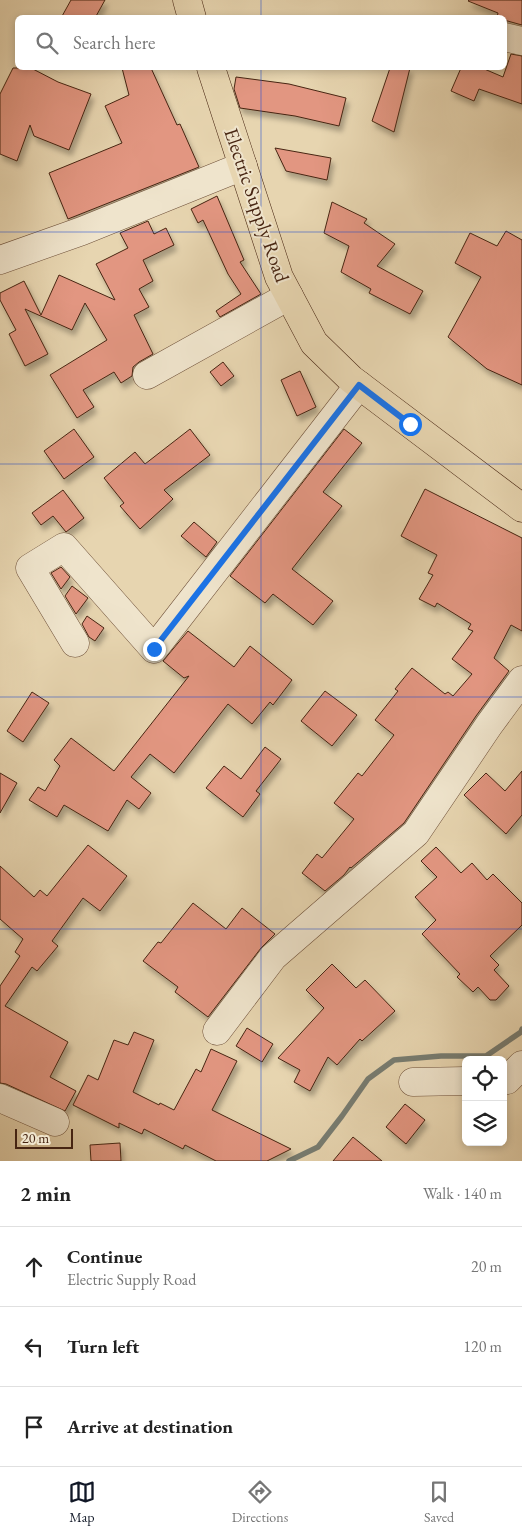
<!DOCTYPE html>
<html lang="en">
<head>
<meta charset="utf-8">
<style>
	body { margin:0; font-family:"EB Garamond",serif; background:#f6f6f6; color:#222 }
	.controls { position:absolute; right:15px; bottom:15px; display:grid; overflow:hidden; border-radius:8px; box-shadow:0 2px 8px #0003 }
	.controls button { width:45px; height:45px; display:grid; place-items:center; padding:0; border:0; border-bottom:1px solid #e0e0e0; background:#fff; color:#222; font:25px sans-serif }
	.scale { position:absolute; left:15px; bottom:12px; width:58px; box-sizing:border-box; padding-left:5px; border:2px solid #472512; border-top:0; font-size:14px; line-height:18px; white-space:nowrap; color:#472512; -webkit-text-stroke:4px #efe4cc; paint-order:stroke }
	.stop { position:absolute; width:15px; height:15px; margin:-11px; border:4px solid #1a73e8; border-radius:50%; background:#fff }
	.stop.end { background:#1a73e8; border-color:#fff; box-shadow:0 1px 5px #0008 }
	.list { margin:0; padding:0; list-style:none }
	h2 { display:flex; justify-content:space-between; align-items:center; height:65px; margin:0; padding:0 20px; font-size:21px }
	h2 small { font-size:16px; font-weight:400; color:#767676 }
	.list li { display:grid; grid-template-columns:32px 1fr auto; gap:15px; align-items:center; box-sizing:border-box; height:80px; padding:0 20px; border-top:1px solid #e0e0e0 }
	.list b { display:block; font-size:19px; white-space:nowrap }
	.list p { margin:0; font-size:16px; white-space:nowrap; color:#767676 }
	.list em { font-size:16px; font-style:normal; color:#767676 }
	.icon { flex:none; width:28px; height:28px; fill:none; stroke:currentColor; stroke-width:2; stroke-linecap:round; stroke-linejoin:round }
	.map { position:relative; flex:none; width:522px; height:1161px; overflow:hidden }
	.search { position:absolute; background:#fff; box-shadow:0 2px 8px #0003; left:15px; right:15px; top:15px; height:55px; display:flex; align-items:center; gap:12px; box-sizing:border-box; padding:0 18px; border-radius:8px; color:#767676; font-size:19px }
	.sheet { height:305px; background:#fff }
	nav { display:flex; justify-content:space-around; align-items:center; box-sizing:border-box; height:70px; border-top:1px solid #e0e0e0; background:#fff; font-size:14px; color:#767676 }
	nav a { display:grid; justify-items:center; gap:2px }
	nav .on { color:#111827 }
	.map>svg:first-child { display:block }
</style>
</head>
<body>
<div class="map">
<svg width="522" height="1161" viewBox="0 0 522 1161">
	<defs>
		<filter id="shadow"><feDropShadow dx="3" dy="5.5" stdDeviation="2.5" flood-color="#0004"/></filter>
	</defs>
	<rect width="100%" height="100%" fill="#e7d5b0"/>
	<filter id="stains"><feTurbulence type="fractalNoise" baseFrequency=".004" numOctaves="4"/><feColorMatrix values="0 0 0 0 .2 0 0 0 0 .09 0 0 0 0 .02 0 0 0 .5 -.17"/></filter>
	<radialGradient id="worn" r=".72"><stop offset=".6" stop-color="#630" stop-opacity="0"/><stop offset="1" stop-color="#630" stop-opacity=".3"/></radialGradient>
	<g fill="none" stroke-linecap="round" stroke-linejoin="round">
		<path stroke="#787d72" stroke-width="5.5" d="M 289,1161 L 318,1147 L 342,1116 L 368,1079 L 394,1060 L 441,1056 L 486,1056 L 521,1032 L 522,1029"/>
	</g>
	<path fill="#e29681" stroke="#472512" filter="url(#shadow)" d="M 71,0 L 105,0 L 95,18 L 61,18 Z
		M 469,0 L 522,0 L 522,25 L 504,20 L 504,18 L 497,17 L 498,13 L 468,1 Z
		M 511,54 L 522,56 L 522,104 L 479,89 L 474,101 L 451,91 L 461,68 L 482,68 L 503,77 Z
		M 13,68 L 31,68 L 58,82 L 91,94 L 69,150 L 34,136 L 30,125 L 17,161 L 0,154 L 0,94 Z
		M 122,68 L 151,68 L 177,125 L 180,124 L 199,167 L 68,219 L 49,173 L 122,143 L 105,106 L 129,95 Z
		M 390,68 L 410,68 L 394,132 L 372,121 Z
		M 236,77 L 289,84 L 346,98 L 339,126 L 295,116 L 240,108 L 234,89 Z
		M 275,148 L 331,158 L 327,180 L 286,171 Z
		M 217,196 L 244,260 L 240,262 L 261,294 L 220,317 L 216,311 L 241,294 L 228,274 L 203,220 L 198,223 L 191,209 Z
		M 332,202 L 367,219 L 364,223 L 395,244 L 377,266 L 423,291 L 410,314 L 369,293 L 371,289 L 341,272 L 349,246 L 324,233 Z
		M 148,221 L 154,234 L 166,228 L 174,245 L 143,260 L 153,281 L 139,289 L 149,307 L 134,315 L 153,354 L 139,362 L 133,367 L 132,376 L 121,383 L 114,372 L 83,390 L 94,407 L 77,418 L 50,375 L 107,340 L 85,303 L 72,330 L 25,309 L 48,354 L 25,366 L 9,334 L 16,330 L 0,300 L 0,293 L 24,281 L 41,315 L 59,275 L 115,300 L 96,264 L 128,248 L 120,233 Z
		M 506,231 L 522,240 L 522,385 L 487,369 L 448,337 L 481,277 L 455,263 L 470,233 L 497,246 Z
		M 223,362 L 234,376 L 221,386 L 210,372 Z
		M 300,371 L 316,407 L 297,416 L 281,380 Z
		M 74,429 L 94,457 L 64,479 L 44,451 Z
		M 190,429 L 210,455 L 164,490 L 173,499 L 140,529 L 120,506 L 124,503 L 104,478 L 135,452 L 145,464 Z
		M 344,429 L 362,443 L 323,492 L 342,506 L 292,569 L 333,601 L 313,625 L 273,594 L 265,603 L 230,576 Z
		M 425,489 L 522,538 L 522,631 L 511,625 L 494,658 L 509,671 L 476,716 L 404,823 L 351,868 L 350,867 L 344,875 L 325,891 L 302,873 L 317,854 L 322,858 L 354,819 L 334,803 L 358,773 L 362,776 L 394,735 L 375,720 L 398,691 L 395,689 L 412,668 L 445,694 L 448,692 L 453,696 L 472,674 L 452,659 L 473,631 L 468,629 L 471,624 L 437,603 L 435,607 L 419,599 L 433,575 L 428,573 L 437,555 L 401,536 Z
		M 63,490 L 84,518 L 66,532 L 53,516 L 41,525 L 32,513 Z
		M 194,522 L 217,542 L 206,557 L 181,536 Z
		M 61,567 L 70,577 L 61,589 L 51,573 Z
		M 72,586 L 88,598 L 76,614 L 65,596 Z
		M 87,616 L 104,628 L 95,641 L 89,637 L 82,624 Z
		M 188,631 L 234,667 L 250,646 L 292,680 L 273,705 L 270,702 L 252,724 L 228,704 L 174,773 L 150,754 L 131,777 L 151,793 L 139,809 L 127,800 L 108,831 L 64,805 L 57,817 L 29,800 L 38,787 L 45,791 L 60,766 L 54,760 L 71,738 L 114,771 L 189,676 L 184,678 L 163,661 Z
		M 325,691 L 357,715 L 332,746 L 301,721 Z
		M 32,692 L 49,703 L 23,742 L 7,731 Z
		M 265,747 L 281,759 L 256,791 L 260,794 L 243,817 L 206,788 L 224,766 L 241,779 Z
		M 522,771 L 522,815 L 506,834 L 464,795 L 486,773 L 505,791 Z
		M 0,773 L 17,783 L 0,813 Z
		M 88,845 L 127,876 L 100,911 L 83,898 L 52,941 L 58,946 L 37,971 L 32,967 L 5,1006 L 68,1042 L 50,1077 L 76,1091 L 65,1111 L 6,1084 L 0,1083 L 0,986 L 20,956 L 15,952 L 23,939 L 0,919 L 0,866 L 34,897 L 40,890 L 47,896 Z
		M 436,847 L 461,873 L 472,863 L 487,880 L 493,874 L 522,903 L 522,925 L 490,956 L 499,965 L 494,970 L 509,986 L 496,1000 L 490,1000 L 478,987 L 473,992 L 457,977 L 460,974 L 422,934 L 436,920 L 415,897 L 437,877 L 421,861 Z
		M 193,903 L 226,929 L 242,908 L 275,934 L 261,948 L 208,1017 L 175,992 L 178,987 L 143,961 L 158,942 L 161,943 Z
		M 332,964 L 356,988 L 365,980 L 395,1011 L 362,1041 L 360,1039 L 337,1065 L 328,1057 L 310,1091 L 294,1082 L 300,1070 L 278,1058 L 324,1008 L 306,990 Z
		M 247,1028 L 273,1044 L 262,1062 L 236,1046 Z
		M 134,1032 L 154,1040 L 133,1092 L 159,1105 L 160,1103 L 174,1110 L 196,1069 L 201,1072 L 211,1049 L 237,1061 L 212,1110 L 291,1149 L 267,1161 L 216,1161 L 185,1145 L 183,1149 L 144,1129 L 142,1134 L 119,1123 L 119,1128 L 73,1105 L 88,1075 L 98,1080 L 114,1040 L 128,1045 Z
		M 405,1104 L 425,1120 L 406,1144 L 386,1127 Z
		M 353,1137 L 382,1161 L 333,1161 Z
		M 120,1143 L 121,1161 L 91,1161 L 90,1145 Z"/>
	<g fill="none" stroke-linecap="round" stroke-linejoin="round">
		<defs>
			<path id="minor" d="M 504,37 L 522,41
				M 0,260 L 82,231 L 243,166
				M 147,375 L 289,296
				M 75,643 L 30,568 L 64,547 L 154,649 L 359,385
				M 217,1031 L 273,957 L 416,833 L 489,725 L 522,680
				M 503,1080 L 507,1080 L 522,1065
				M 413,1082 L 466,1081
				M 0,1098 L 55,1122"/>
			<path id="major" d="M 187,0 L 192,18
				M 211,68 L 279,277 L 314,343 L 351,379 L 522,508"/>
		</defs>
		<use href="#minor" stroke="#6f513a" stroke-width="29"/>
		<use href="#major" stroke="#472512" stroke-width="29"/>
		<use href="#minor" stroke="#efe4cc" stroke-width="28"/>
		<use href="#major" stroke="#e7d5b0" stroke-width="28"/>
	</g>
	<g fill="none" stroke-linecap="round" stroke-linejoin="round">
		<path stroke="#1a73e8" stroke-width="6" d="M 154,649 L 359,385 L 410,424"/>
	</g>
	<path fill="none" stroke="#1d4ed8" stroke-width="1" stroke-opacity="0.55" d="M 261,0 L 261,18M 261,68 L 261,1161M 0,232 L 522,232M 0,464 L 522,464M 0,697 L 522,697M 0,929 L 522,929"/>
	<g text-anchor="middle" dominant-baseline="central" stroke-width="4" stroke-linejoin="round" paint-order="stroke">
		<g font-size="20" fill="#472512" stroke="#efe4cc">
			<text transform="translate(257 205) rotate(71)">Electric Supply Road</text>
		</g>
	</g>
	<rect width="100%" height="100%" filter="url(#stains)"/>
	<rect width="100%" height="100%" fill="url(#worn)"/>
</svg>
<div class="controls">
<button><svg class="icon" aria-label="locate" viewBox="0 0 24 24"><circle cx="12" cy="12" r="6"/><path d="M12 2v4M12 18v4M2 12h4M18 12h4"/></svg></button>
<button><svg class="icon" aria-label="layers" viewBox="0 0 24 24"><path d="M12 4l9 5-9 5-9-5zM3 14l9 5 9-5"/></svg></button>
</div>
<div class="scale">20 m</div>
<div class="stop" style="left:410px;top:424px"></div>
<div class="stop end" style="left:154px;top:649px"></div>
<div class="search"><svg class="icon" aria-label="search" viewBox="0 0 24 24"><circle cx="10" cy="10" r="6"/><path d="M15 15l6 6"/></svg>Search here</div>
</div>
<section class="sheet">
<h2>2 min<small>Walk · 140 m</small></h2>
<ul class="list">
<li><svg class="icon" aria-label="ahead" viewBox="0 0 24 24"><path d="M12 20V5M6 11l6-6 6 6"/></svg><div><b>Continue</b><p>Electric Supply Road</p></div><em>20 m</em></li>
<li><svg class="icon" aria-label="left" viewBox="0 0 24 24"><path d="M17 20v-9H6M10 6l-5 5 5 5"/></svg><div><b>Turn left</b></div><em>120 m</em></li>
<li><svg class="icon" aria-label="arrive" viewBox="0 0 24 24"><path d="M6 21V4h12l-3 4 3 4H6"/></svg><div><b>Arrive at destination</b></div></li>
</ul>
</section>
<nav>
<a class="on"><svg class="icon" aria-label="map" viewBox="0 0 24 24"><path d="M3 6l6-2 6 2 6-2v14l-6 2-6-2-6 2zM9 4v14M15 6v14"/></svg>Map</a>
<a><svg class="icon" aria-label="directions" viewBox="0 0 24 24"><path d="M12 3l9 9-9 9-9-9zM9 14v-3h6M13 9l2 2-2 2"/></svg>Directions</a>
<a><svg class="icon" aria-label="saved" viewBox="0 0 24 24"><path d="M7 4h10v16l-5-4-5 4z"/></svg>Saved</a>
</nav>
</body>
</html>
